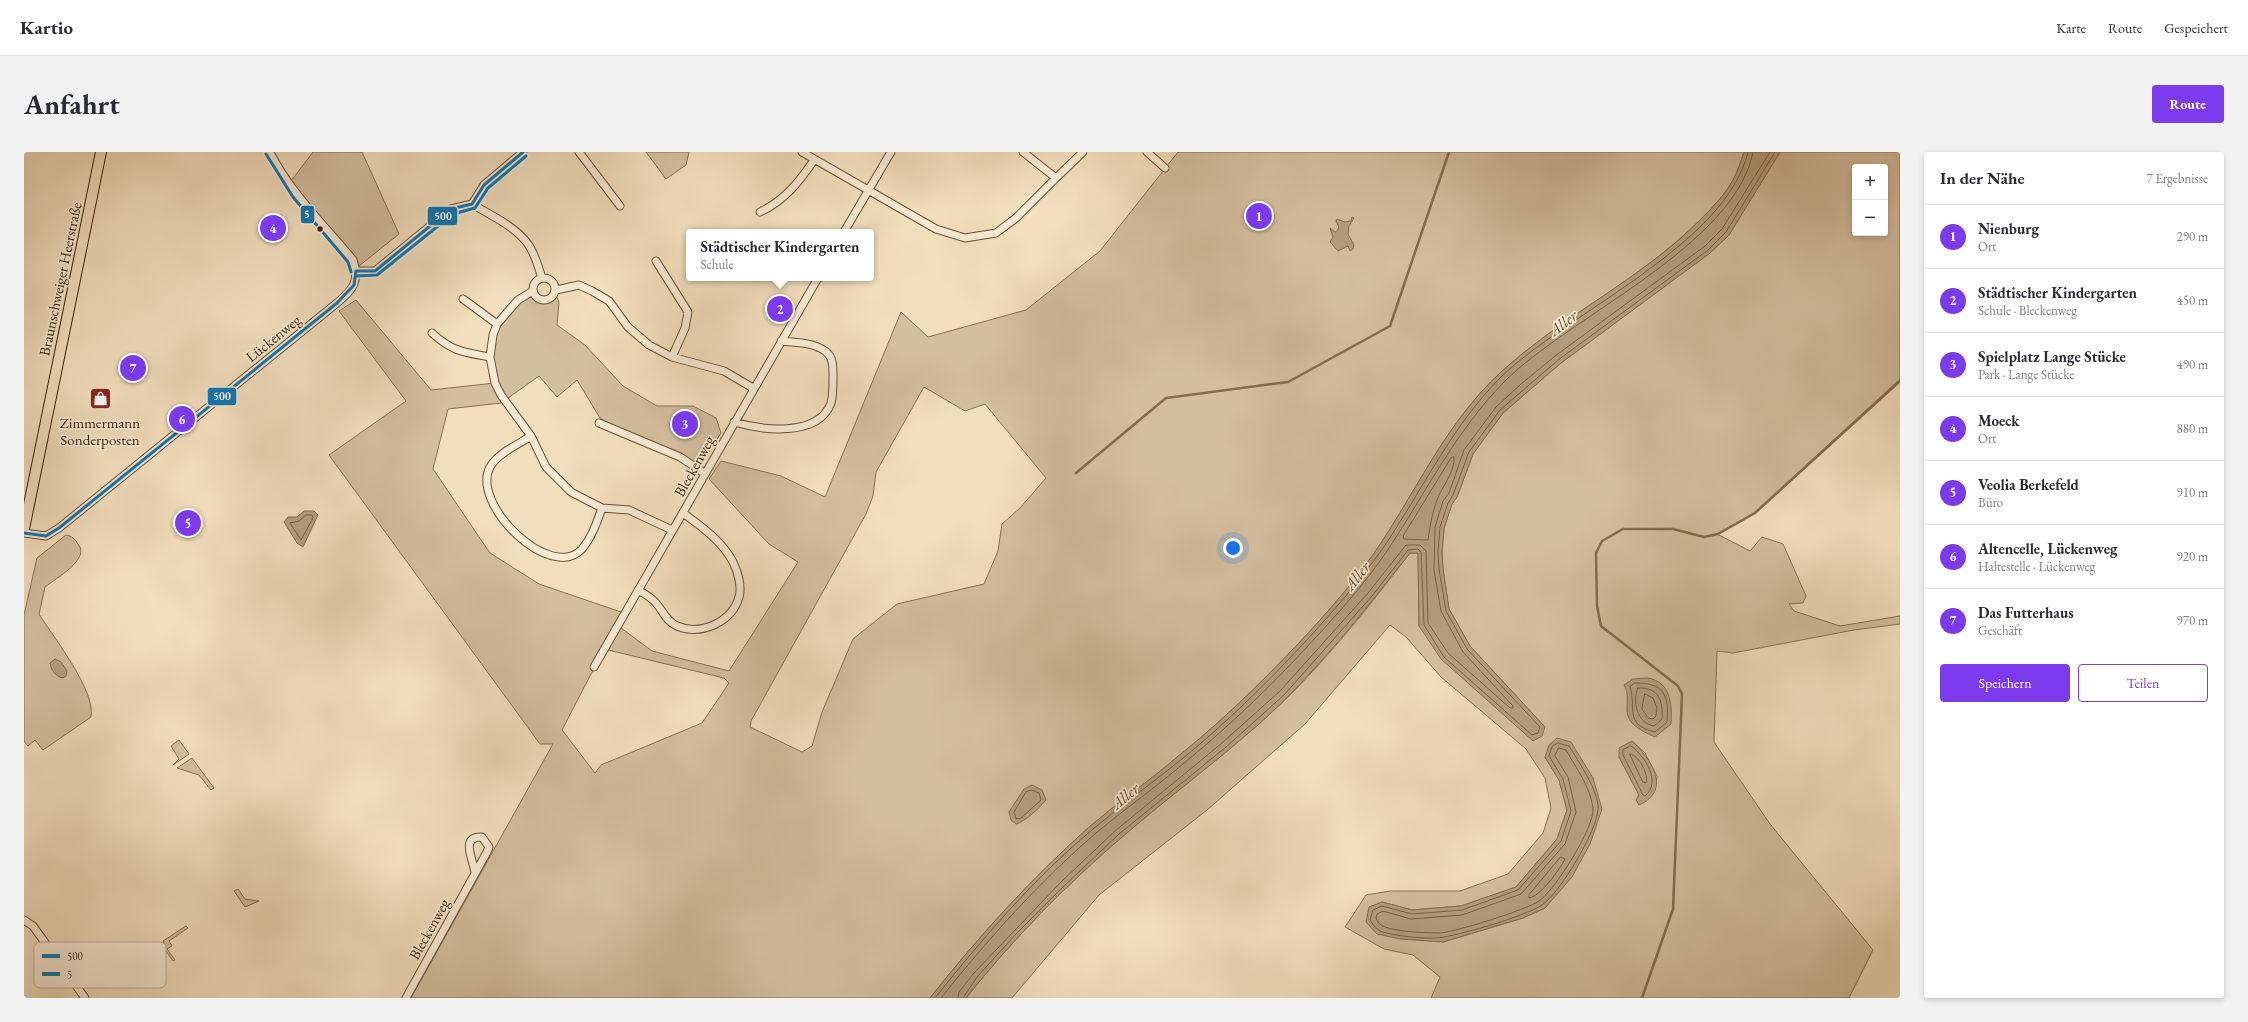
<!DOCTYPE html>
<html lang="de">
<head>
<meta charset="utf-8">
<style>
	body { margin:0; font-family:"EB Garamond",serif; background:#f2f2f3; color:#2b2b33 }
	.controls { position:absolute; right:12px; top:12px; display:grid; overflow:hidden; border-radius:4px; box-shadow:0 2px 6px #0003 }
	.controls button { width:36px; height:36px; display:grid; place-items:center; padding:0; border:0; border-bottom:1px solid #e1e1e2; background:#fff; color:#2b2b33; font:20px sans-serif }
	.you { position:absolute; left:1209px; top:396px; width:14px; height:14px; margin:-10px; border:3px solid #fff; border-radius:50%; background:#1a73e8; box-shadow:0 0 0 6px #1a73e833 }
	.badge { display:grid; place-items:center; width:26px; height:26px; border-radius:50%; background:#7c3aed; color:#fff; font-size:13px; font-weight:700 }
	.pin { position:absolute; translate:-50% -50%; border:2px solid #fff; box-shadow:0 1px 4px #0006 }
	.popup { position:absolute; left:662px; top:77px; width:188px; height:52px; box-sizing:border-box; display:grid; place-content:center; border-radius:4px; background:#fff; filter:drop-shadow(0 1px 3px #0005); font-size:13px; white-space:nowrap; color:#7c7c81 }
	.popup b { font-size:15px; color:#2b2b33 }
	.popup::after { content:''; position:absolute; left:50%; top:100%; margin-left:-8px; border:8px solid transparent; border-top-color:#fff }
	.list { margin:0; padding:0; list-style:none }
	h2 { display:flex; justify-content:space-between; align-items:center; height:52px; margin:0; padding:0 16px; font-size:17px }
	h2 small { font-size:13px; font-weight:400; color:#7c7c81 }
	.list li { display:grid; grid-template-columns:26px 1fr auto; gap:12px; align-items:center; box-sizing:border-box; height:64px; padding:0 16px; border-top:1px solid #e1e1e2 }
	.list b { display:block; font-size:15px; white-space:nowrap }
	.list p { margin:0; font-size:13px; white-space:nowrap; color:#7c7c81 }
	.list em { font-size:13px; font-style:normal; color:#7c7c81 }
	.actions { display:flex; gap:8px; padding:12px 16px }
	.actions a { flex:1; padding:9px 0; border:1px solid #7c3aed; border-radius:4px; text-align:center; font-size:14px; color:#7c3aed }
	.actions .main { background:#7c3aed; color:#fff }
	.map { position:relative; flex:none; width:1876px; height:846px; overflow:hidden; border-radius:4px }
	header { display:flex; align-items:center; gap:24px; box-sizing:border-box; height:56px; padding:0 20px; background:#fff; border-bottom:1px solid #e1e1e2 }
	header strong { font-size:19px }
	nav { display:flex; gap:22px; margin-inline-start:auto; font-size:14px }
	.intro { display:flex; align-items:center; justify-content:space-between; box-sizing:border-box; height:96px; padding:0 24px }
	h1 { margin:0; font-size:28px }
	.button { padding:10px 18px; border-radius:4px; background:#7c3aed; color:#fff; font-size:14px; font-weight:700 }
	main { display:flex; gap:24px; padding:0 24px }
	aside { flex:1; background:#fff; border-radius:4px; box-shadow:0 2px 6px #0003 }
	.map>svg:first-child { display:block }
</style>
</head>
<body>
<header>
<strong>Kartio</strong>
<nav><a>Karte</a><a>Route</a><a>Gespeichert</a></nav>
</header>
<div class="intro"><h1>Anfahrt</h1><a class="button">Route</a></div>
<main>
<div class="map">
<svg width="1876" height="846" viewBox="0 0 1876 846">
	<rect width="100%" height="100%" fill="#f2debd"/>
	<filter id="stains"><feTurbulence type="fractalNoise" baseFrequency=".005" numOctaves="4"/><feColorMatrix values="0 0 0 0 .2 0 0 0 0 .09 0 0 0 0 .02 0 0 0 .5 -.17"/></filter>
	<radialGradient id="worn" r=".72"><stop offset=".6" stop-color="#630" stop-opacity="0"/><stop offset="1" stop-color="#630" stop-opacity=".3"/></radialGradient>
	<path fill="#d3be9e" stroke="#877052" fill-rule="evenodd" d="M 289,0 L 338,0 L 375,82 L 335,114 L 267,29 Z
		M 622,0 L 665,0 L 662,13 L 642,27 Z
		M 1154,0 L 1720,0 C 1717,9 1714,19 1709,28 C 1701,43 1687,57 1675,69 C 1616,128 1538,164 1476,221 C 1425,268 1395,333 1357,391 C 1333,427 1304,460 1274,492 C 1237,531 1199,568 1157,602 C 1127,628 1094,650 1064,676 C 1006,728 954,785 906,846 L 387,846 L 529,592 L 516,592 L 305,303 L 382,249 L 315,159 L 332,148 L 407,238 L 471,231 C 470,223 467,214 467,206 C 467,179 483,154 507,145 C 517,150 524,152 532,144 L 535,150 L 533,173 L 561,193 L 599,234 L 633,254 L 669,254 L 692,266 L 697,281 L 676,314 L 658,303 L 597,281 L 576,266 L 553,228 L 533,245 L 515,224 L 477,251 L 424,257 L 409,317 L 466,401 L 515,432 L 600,461 L 593,473 L 628,499 L 705,519 L 774,410 L 745,392 L 685,327 L 697,309 L 757,324 L 801,345 L 877,160 L 904,185 L 1002,158 L 1076,99 ZM 900,235 L 941,259 L 961,252 L 1022,326 L 996,356 L 978,372 L 974,399 L 960,432 L 873,452 L 829,487 L 798,560 L 788,594 L 778,600 L 726,575 L 727,569 L 842,362 L 849,344 L 852,320 ZM 580,497 L 700,526 L 705,531 L 678,571 L 577,613 L 571,621 L 538,578 Z
		M 1756,0 L 1876,0 L 1876,227 L 1730,361 L 1693,382 L 1726,399 L 1738,385 L 1759,392 L 1782,444 L 1779,451 L 1765,452 L 1770,459 L 1816,474 L 1876,464 L 1876,472 L 1830,478 L 1709,501 L 1693,499 L 1690,590 L 1746,672 L 1849,798 L 1825,846 L 1407,846 L 1416,825 L 1389,803 L 1360,797 L 1321,775 L 1342,743 L 1366,739 L 1436,739 L 1484,722 L 1519,681 L 1527,656 L 1521,626 L 1502,597 L 1417,525 L 1382,485 L 1366,473 L 1281,572 L 1183,658 L 1075,743 L 988,846 L 942,846 C 988,788 1042,733 1098,685 C 1143,646 1191,611 1235,572 C 1292,522 1340,461 1386,401 L 1394,401 L 1395,474 L 1521,575 L 1446,494 L 1425,457 L 1419,417 L 1418,400 L 1420,376 L 1428,352 L 1433,345 L 1449,302 L 1479,261 L 1537,211 L 1686,101 L 1705,83 ZM 1831,15 L 1861,15 L 1861,81 L 1831,81 ZM 1608,589 L 1621,601 L 1633,624 L 1631,638 L 1612,648 L 1615,643 L 1595,605 ZM 1521,605 L 1578,657 L 1521,756 L 1499,766 L 1419,790 L 1358,750 L 1388,758 L 1437,754 L 1492,735 L 1533,687 L 1543,658 L 1535,628 Z
		M 42,383 C 48,384 51,387 54,392 C 67,407 32,426 21,435 L 15,462 C 30,486 72,539 67,565 L 19,598 L 11,588 L 4,594 L 0,589 L 0,463 L 13,406 Z
		M 155,588 L 165,602 L 149,613 L 155,607 L 147,594 Z
		M 168,606 L 190,636 L 187,638 L 175,623 L 153,616 Z
		M 214,737 L 221,747 L 235,749 L 221,755 L 210,739 Z
		M 162,774 L 164,776 L 145,789 L 148,794 L 143,797 L 151,808 L 149,809 L 139,795 L 141,793 L 139,789 Z"/>
	<path fill="#b49e7f" stroke="#846c4f" d="M 1720,0 L 1756,0 L 1705,83 L 1686,101 L 1537,211 L 1479,261 L 1449,302 L 1433,345 L 1428,352 L 1420,376 L 1418,400 L 1419,417 L 1425,457 L 1446,494 L 1521,575 L 1518,584 L 1509,589 L 1417,507 L 1395,474 L 1394,401 L 1386,401 C 1339,460 1292,521 1235,572 C 1191,611 1143,646 1098,685 C 1042,733 988,788 942,846 L 906,846 C 954,785 1006,728 1064,676 C 1094,650 1127,628 1157,602 C 1199,568 1237,531 1274,492 C 1304,460 1333,427 1357,391 C 1395,333 1425,268 1476,221 C 1538,164 1616,128 1675,69 C 1687,57 1701,43 1709,28 C 1714,19 1717,9 1720,0 Z
		M 1328,65 L 1330,66 L 1325,74 L 1324,82 L 1330,93 L 1329,97 L 1326,99 L 1324,94 L 1314,99 L 1306,90 L 1309,85 L 1306,76 L 1311,80 L 1313,79 L 1315,75 L 1312,69 L 1313,67 L 1321,70 L 1327,69 Z
		M 280,359 L 290,359 L 294,363 L 279,395 L 273,391 L 260,370 L 264,365 L 273,365 Z
		M 31,507 L 37,510 L 43,519 L 42,524 L 39,526 C 32,525 27,518 26,511 Z
		M 1609,527 C 1614,527 1623,525 1628,527 C 1648,533 1648,556 1647,572 L 1631,585 C 1620,580 1603,573 1603,558 C 1603,548 1605,542 1600,533 Z
		M 1533,586 L 1547,590 L 1569,626 L 1578,657 L 1566,692 L 1548,725 L 1521,756 L 1499,766 L 1419,790 L 1376,787 L 1353,782 L 1342,770 L 1345,755 L 1358,750 L 1388,758 L 1437,754 L 1492,735 L 1533,687 L 1543,658 L 1535,628 L 1521,605 L 1525,593 Z
		M 1608,589 C 1626,606 1649,638 1615,653 L 1612,648 L 1615,643 L 1595,605 L 1595,596 Z
		M 1008,633 L 1018,638 L 1022,648 C 1015,656 1001,670 992,672 L 987,668 L 985,660 L 1000,637 Z"/>
	<g fill="none" stroke-linecap="round" stroke-linejoin="round">
		<path stroke="#786042" stroke-width="1" d="M 1430,305 C 1432,319 1417,336 1413,348 C 1408,362 1406,374 1404,388 L 1380,387 L 1379,384 L 1427,306 Z
			M 282,363 L 288,363 L 289,366 L 277,388 L 266,371 L 275,369 Z
			M 1611,531 C 1640,531 1645,542 1643,570 L 1631,580 C 1599,573 1613,554 1606,535 Z
			M 1614,536 C 1635,535 1639,549 1638,567 L 1630,574 C 1613,571 1608,550 1614,536 Z
			M 1621,542 L 1629,546 L 1633,556 L 1632,564 L 1629,567 L 1624,566 L 1618,557 Z
			M 1534,591 L 1545,594 C 1554,609 1575,639 1574,657 C 1573,679 1536,741 1518,753 C 1499,765 1442,781 1420,785 C 1406,788 1369,784 1356,779 C 1352,777 1348,771 1346,768 L 1349,758 L 1358,754 L 1388,762 L 1438,758 L 1494,738 L 1537,689 L 1547,659 L 1539,627 L 1525,604 L 1528,595 Z
			M 1607,594 C 1621,604 1638,630 1621,644 L 1619,643 L 1599,603 L 1599,598 Z
			M 1535,596 L 1542,598 C 1552,616 1566,634 1569,656 C 1571,675 1531,738 1515,749 C 1502,758 1434,779 1417,781 C 1405,781 1367,780 1357,773 C 1355,772 1353,769 1352,766 L 1353,762 L 1359,759 L 1387,767 L 1438,763 L 1497,742 L 1541,692 L 1552,660 L 1544,625 L 1531,604 Z
			M 1606,602 C 1615,603 1625,623 1622,631 L 1619,630 Z
			M 1008,638 L 1015,641 L 1017,648 L 997,666 L 992,667 L 990,660 L 1002,640 Z
			M 1537,705 L 1541,707 C 1536,717 1516,745 1505,746 L 1505,743 Z
			M 911,846 C 959,786 1010,726 1069,677 C 1098,653 1129,630 1158,607 C 1201,572 1241,533 1279,492 C 1307,462 1335,430 1359,396 C 1398,339 1427,275 1477,225 C 1544,160 1702,93 1724,0
			M 917,846 C 964,787 1015,730 1072,681 C 1102,656 1135,633 1165,607 C 1206,573 1245,536 1281,497 C 1311,465 1341,432 1365,396 C 1402,340 1432,279 1480,230 C 1544,165 1711,94 1729,0
			M 934,846 L 935,840 L 950,821 L 1037,730 L 1091,679 L 1198,591 L 1256,539 L 1344,441 L 1382,393 L 1396,393 L 1402,399 L 1404,471 L 1424,501 L 1486,556 L 1489,556 L 1489,554 L 1439,500 L 1417,459 L 1410,418 L 1411,375 L 1419,349 L 1425,341 L 1440,298 L 1472,255 L 1497,232 L 1531,204 L 1681,94 L 1698,77 L 1746,0
			M 939,846 L 953,825 L 993,781 L 1040,734 L 1095,682 L 1202,595 L 1260,543 L 1348,444 L 1384,398 L 1394,397 L 1397,400 L 1400,473 L 1420,505 L 1508,583 L 1514,581 L 1516,575 L 1443,497 L 1422,459 L 1415,417 L 1414,400 L 1416,375 L 1424,351 L 1429,343 L 1445,300 L 1476,258 L 1534,208 L 1684,98 L 1702,80 L 1751,0"/>
		<path stroke="#846c4f" stroke-width="2.5" d="M 1052,321 L 1142,246 L 1264,230 L 1366,174 L 1425,0
			M 1618,846 L 1649,757 L 1658,542 L 1654,534 L 1577,474 L 1573,454 L 1572,401 L 1578,389 L 1599,377 L 1649,377 L 1680,385 L 1694,382 L 1731,361 L 1876,229"/>
		<defs>
			<path id="street" d="M 555,0 L 596,54
				M 778,0 L 912,77 L 941,86 L 972,81 L 992,66 L 1032,26
				M 999,0 L 1032,26 L 1059,0
				M 1123,0 L 1141,16
				M 448,52 C 466,63 491,74 504,92 C 511,102 514,114 518,126
				M 736,60 C 760,49 776,29 790,8
				M 820,80 L 867,0
				M 632,109 L 664,160 L 661,176 L 648,205
				M 332,119 L 351,119 L 427,57 L 448,52 L 460,33 L 499,0
				M509 137a11 11 0 1 1 22 0a11 11 0 1 1-22 0Z
				M 532,138 L 555,133 L 568,139 L 585,149 L 604,175 L 625,193 L 648,205 L 700,219 L 729,236
				M 439,147 L 473,172 L 494,148 L 509,139
				M 408,181 C 429,200 439,200 466,205 L 471,231 L 477,243 L 507,284 L 522,315 L 547,340 L 578,356 L 605,358 L 648,378
				M 466,205 L 469,183 L 473,172
				M 710,270 C 737,278 794,286 807,251 C 809,244 809,235 809,227 C 809,217 810,205 801,199 C 789,190 771,191 757,189
				M 575,271 L 656,305 L 680,321
				M 507,284 C 495,292 474,301 466,315 C 446,352 527,431 558,397 C 568,385 573,370 578,356
				M 0,381 L 22,384 L 35,376 L 313,151 C 329,138 336,129 329,108 C 302,75 264,38 246,0
				M 614,438 C 619,441 625,444 629,448 C 638,456 641,469 653,474 C 677,484 708,470 715,445 C 718,435 714,420 709,410 C 698,389 678,375 659,361
				M 570,515 L 794,126
				M 0,768 L 9,774 L 61,846
				M 382,846 L 463,700 L 465,695 L 458,685 C 435,684 450,709 451,721"/>
			<path id="primary" d="M 0,377 L 77,0"/>
		</defs>
		<use href="#street" stroke="#695034" stroke-width="9"/>
		<use href="#primary" stroke="#3b2106" stroke-width="12"/>
		<use href="#street" stroke="#f7ead4" stroke-width="7"/>
		<use href="#primary" stroke="#f2debd" stroke-width="10"/>
		<defs>
			<path id="bus-1" d="M 332,119 L 351,119 L 427,57 L 448,52 L 460,33 L 499,0
				M 0,381 L 22,384 L 35,376 L 313,151 L 330,133 L 332,119"/>
			<path id="bus-2" d="M 242,2 L 269,45 L 324,110 L 327,120
				M 332,124 L 353,123 L 429,62 L 451,56 L 464,36 L 502,4"/>
		</defs>
		<use href="#bus-1" stroke="#f7ead4" stroke-width="6"/>
		<use href="#bus-2" stroke="#f7ead4" stroke-width="6"/>
		<use href="#bus-1" stroke="#0d76b6" stroke-width="3"/>
		<use href="#bus-2" stroke="#0d76b6" stroke-width="3"/>
	</g>
	<defs>
		<symbol id="shop-square" viewBox="-11 -11 22 22"><rect x="-9" y="-9" width="18" height="18" rx="4" fill="#8f2418" stroke="#f7ead4"/><path d="M-5-2.5h2.3a2.7 3.5 0 0 1 5.4 0H5L5.5 6h-11ZM-1.5-2.5h3a1.5 2.3 0 0 0-3 0Z" fill="#fff"/></symbol>
	</defs>
	<g fill-rule="evenodd">
		<use href="#shop-square" x="64" y="234" width="25" height="25"/>
	</g>
	<circle fill="#3b2106" stroke="#f7ead4" stroke-width="1.5" cx="296" cy="77" r="3.5"/>
	<g text-anchor="middle" dominant-baseline="central" stroke-width="3.5" stroke-linejoin="round" paint-order="stroke">
		<g font-size="15" fill="#3b2106" stroke="#f7ead4">
			<text transform="translate(36 127) rotate(-78)">Braunschweiger Heerstraße</text>
			<text transform="translate(249 186) rotate(-39)">Lückenweg</text>
			<text transform="translate(670 314) rotate(-61)">Bleckenweg</text>
			<text transform="translate(405 777) rotate(-61)">Bleckenweg</text>
		</g>
		<g font-size="15" fill="#3b2106" stroke="#f7ead4">
			<text x="76" y="270">Zimmermann<tspan x="76" dy="17">Sonderposten</tspan></text>
		</g>
		<g font-size="16" font-style="italic" fill="#654d30" stroke="#f7ead4">
			<text transform="translate(1539 171) rotate(-38)">Aller</text>
			<text transform="translate(1333 424) rotate(-52)">Aller</text>
			<text transform="translate(1101 644) rotate(-40)">Aller</text>
		</g>
	</g>
	<rect x="10" y="790" width="132" height="46" rx="6" fill="#f7ead4" stroke="#bfae96" stroke-width="1"/>
	<rect x="18" y="802" width="18" height="4" fill="#0d76b6"/>
	<rect x="18" y="820" width="18" height="4" fill="#0d76b6"/>
	<g font-size="11" fill="#3b2106">
		<text x="43" y="808">500</text>
		<text x="43" y="826">5</text>
	</g>
	<g stroke="#f7ead4" stroke-width="1.5">
		<rect x="276" y="53" width="15" height="19" rx="4" fill="#0d76b6"/>
		<rect x="403" y="54" width="31" height="20" rx="4" fill="#0d76b6"/>
		<rect x="183" y="235" width="30" height="19" rx="4" fill="#0d76b6"/>
	</g>
	<g font-size="11" text-anchor="middle" font-weight="bold" fill="#fff">
		<text x="283" y="66">5</text>
		<text x="419" y="68">500</text>
		<text x="198" y="248">500</text>
	</g>
	<rect width="100%" height="100%" filter="url(#stains)"/>
	<rect width="100%" height="100%" fill="url(#worn)"/>
</svg>
<div class="controls">
<button>+</button>
<button>−</button>
</div>
<div class="you"></div>
<div class="pin badge" style="left:1235px;top:64px">1</div>
<div class="pin badge" style="left:756px;top:157px">2</div>
<div class="popup"><b>Städtischer Kindergarten</b>Schule</div>
<div class="pin badge" style="left:661px;top:272px">3</div>
<div class="pin badge" style="left:249px;top:76px">4</div>
<div class="pin badge" style="left:164px;top:371px">5</div>
<div class="pin badge" style="left:158px;top:267px">6</div>
<div class="pin badge" style="left:109px;top:216px">7</div>
</div>
<aside>
<h2>In der Nähe<small>7 Ergebnisse</small></h2>
<ul class="list">
<li><span class="badge">1</span><div><b>Nienburg</b><p>Ort</p></div><em>290 m</em></li>
<li><span class="badge">2</span><div><b>Städtischer Kindergarten</b><p>Schule · Bleckenweg</p></div><em>450 m</em></li>
<li><span class="badge">3</span><div><b>Spielplatz Lange Stücke</b><p>Park · Lange Stücke</p></div><em>490 m</em></li>
<li><span class="badge">4</span><div><b>Moeck</b><p>Ort</p></div><em>880 m</em></li>
<li><span class="badge">5</span><div><b>Veolia Berkefeld</b><p>Büro</p></div><em>910 m</em></li>
<li><span class="badge">6</span><div><b>Altencelle, Lückenweg</b><p>Haltestelle · Lückenweg</p></div><em>920 m</em></li>
<li><span class="badge">7</span><div><b>Das Futterhaus</b><p>Geschäft</p></div><em>970 m</em></li>
</ul>
<div class="actions"><a class="main">Speichern</a><a>Teilen</a></div>
</aside>
</main>
</body>
</html>
